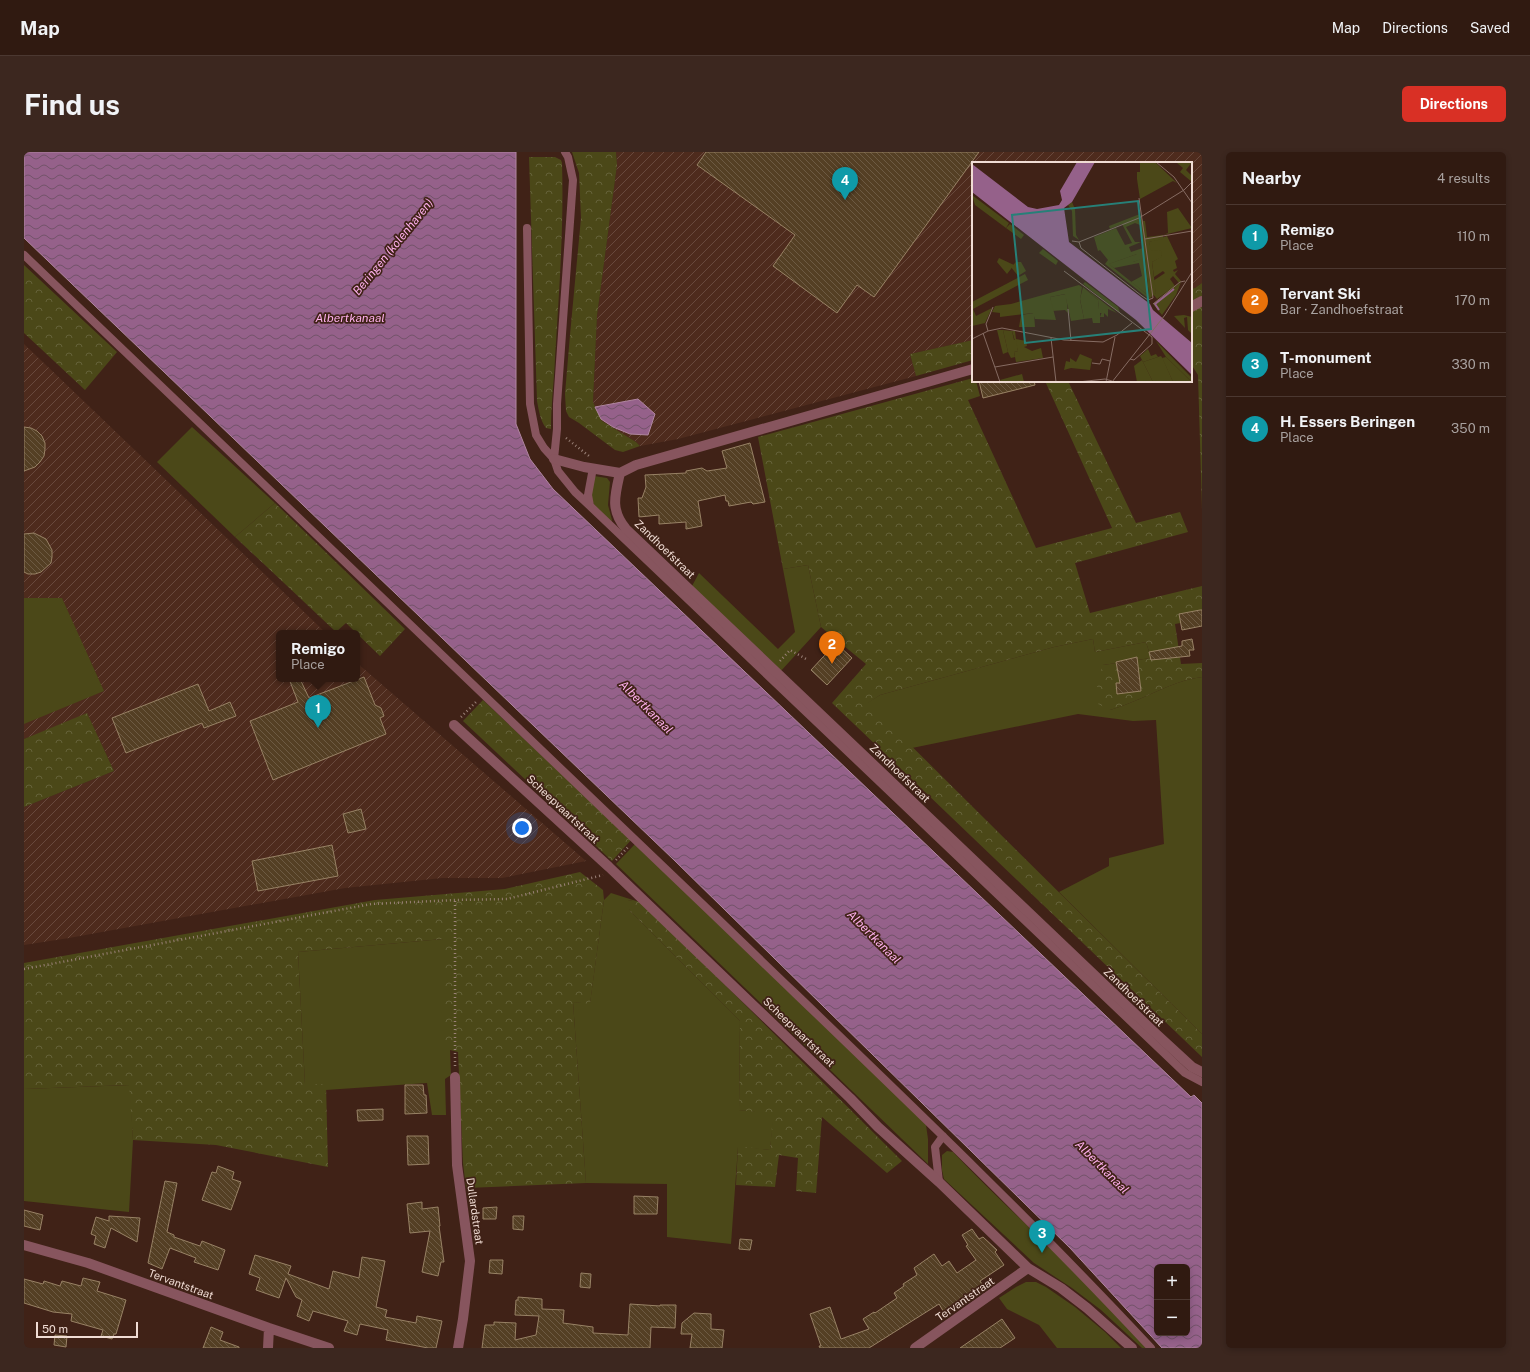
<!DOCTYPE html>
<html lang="en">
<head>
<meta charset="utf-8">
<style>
	body { margin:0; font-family:"Public Sans",sans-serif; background:#3c271f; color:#f1f3f6 }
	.controls { position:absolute; right:12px; bottom:12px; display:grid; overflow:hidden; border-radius:6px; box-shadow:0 2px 6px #0003 }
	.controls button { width:36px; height:36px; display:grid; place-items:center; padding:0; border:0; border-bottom:1px solid #4b3831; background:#301a11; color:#f1f3f6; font:20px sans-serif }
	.scale { position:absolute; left:12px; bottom:10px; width:102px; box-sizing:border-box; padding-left:4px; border:2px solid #f0dcd4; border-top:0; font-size:11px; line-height:14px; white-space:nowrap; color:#f0dcd4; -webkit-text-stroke:3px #402217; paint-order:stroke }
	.you { position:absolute; left:498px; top:676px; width:14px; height:14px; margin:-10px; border:3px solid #fff; border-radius:50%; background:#1a73e8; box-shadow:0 0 0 6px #1a73e833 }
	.badge { display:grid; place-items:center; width:26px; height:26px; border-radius:50%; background:#d93025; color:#fff; font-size:13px; font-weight:700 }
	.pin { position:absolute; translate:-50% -33px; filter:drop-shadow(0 1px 2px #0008) }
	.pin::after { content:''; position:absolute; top:21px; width:14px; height:12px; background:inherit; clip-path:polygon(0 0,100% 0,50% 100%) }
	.popup { position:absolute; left:252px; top:478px; width:84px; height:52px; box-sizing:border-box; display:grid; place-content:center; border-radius:6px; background:#301a11; filter:drop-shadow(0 1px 3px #0005); font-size:13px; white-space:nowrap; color:#a8a19f }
	.popup b { font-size:15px; color:#f1f3f6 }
	.popup::after { content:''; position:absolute; left:50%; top:100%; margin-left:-8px; border:8px solid transparent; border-top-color:#301a11 }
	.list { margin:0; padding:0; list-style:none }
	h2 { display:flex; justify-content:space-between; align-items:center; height:52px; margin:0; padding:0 16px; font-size:17px }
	h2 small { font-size:13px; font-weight:400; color:#a8a19f }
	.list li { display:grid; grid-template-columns:26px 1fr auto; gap:12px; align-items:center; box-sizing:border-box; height:64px; padding:0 16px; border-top:1px solid #4b3831 }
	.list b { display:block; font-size:15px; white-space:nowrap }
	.list p { margin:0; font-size:13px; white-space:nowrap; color:#a8a19f }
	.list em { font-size:13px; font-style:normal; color:#a8a19f }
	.map { position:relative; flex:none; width:1178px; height:1196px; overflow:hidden; border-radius:6px }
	header { display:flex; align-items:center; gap:24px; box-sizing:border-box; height:56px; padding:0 20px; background:#301a11; border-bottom:1px solid #4b3831 }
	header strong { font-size:19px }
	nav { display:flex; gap:22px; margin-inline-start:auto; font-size:14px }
	.intro { display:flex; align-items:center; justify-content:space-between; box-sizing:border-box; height:96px; padding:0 24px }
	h1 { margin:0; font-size:28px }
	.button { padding:10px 18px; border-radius:6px; background:#d93025; color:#fff; font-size:14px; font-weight:700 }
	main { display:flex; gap:24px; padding:0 24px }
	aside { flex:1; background:#301a11; border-radius:6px; box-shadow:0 2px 6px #0003 }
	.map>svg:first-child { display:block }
</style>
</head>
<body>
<header>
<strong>Map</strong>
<nav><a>Map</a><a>Directions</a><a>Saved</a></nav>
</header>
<div class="intro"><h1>Find us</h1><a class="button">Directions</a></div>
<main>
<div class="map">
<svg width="1178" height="1196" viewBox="0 0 1178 1196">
	<defs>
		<pattern id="industrial-furrows" width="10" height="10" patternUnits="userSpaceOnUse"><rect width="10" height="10" fill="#4e2b1d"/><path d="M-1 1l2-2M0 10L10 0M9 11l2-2" fill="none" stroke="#68493d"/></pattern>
		<pattern id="forest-crowns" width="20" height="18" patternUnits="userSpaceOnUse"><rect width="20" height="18" fill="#4b4818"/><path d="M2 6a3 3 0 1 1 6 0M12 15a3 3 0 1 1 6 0" fill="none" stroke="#656239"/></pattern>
		<pattern id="water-waves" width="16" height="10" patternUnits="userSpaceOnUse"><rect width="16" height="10" fill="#95618a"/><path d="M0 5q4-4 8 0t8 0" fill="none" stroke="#725369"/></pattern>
		<pattern id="building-back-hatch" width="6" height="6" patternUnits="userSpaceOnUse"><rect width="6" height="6" fill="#543f24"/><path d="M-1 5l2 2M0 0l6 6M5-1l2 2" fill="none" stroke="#6d5a43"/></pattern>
	</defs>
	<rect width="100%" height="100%" fill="#402217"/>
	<path fill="url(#industrial-furrows)" d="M 592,0 L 1178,0 L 1178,131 L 1171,136 L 1167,137 L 1167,11 L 949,11 L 949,188 L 886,202 L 892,224 L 654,287 L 616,294 L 612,290 L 578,269 L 569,250 L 573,164 L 593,13 Z
		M 0,192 L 302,481 L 255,481 L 255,527 L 333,527 L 333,511 L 562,709 L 478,726 L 418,726 L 321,736 L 45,786 L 0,793 L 0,655 L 90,619 L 63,562 L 0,587 Z"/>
	<path fill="#4b4818" d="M 168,275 L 251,351 L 211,385 L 133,310 Z
		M 570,324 L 583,326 L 586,330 L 584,353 L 588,368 L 587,370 L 570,354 L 567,344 Z
		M 784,413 L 797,475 L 756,520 L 668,434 L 675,421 L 754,497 L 771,480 L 759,417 Z
		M 0,446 L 38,446 L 80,539 L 0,572 Z
		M 1069,487 L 1071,500 L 1122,490 L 1127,506 L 1079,513 L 1086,558 C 1095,555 1104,552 1113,548 C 1135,539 1154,528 1178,525 L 1178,882 L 1035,740 L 1085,714 L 1085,706 L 1140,692 L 1132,568 L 1109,569 L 1054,562 L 888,596 L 843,551 L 856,543 L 1030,495 Z
		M 611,692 L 891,961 L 902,973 L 904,987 L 904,1012 L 592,712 Z
		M 587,741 L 609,748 L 604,749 L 606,759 L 716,869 L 715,958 L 750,961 L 746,998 L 714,995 L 707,1092 L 643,1085 L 643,1032 L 562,1031 L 549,850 L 566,851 L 580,748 Z
		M 419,787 L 419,898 L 426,898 L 427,923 L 421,927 L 422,963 L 408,963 L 403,931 L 302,938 L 302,933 L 281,932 L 274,800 Z
		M 106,933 L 109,988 L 105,1060 L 0,1049 L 0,937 Z
		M 923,999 L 929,1000 C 969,1042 1012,1081 1053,1122 C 1077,1146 1099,1171 1122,1196 L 1118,1196 L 1077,1158 L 1048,1136 L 1010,1111 L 920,1027 L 918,1018 L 918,1003 Z
		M 1002,1130 L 1012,1130 L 1022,1135 L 1051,1155 L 1081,1180 L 1097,1196 L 1033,1196 L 1015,1173 L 983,1157 L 975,1146 L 992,1135 Z"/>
	<path fill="url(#forest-crowns)" d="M 548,0 L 592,0 L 593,13 L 573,164 L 569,250 L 578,269 L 612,290 L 616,294 L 599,300 L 591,298 L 555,271 L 545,265 L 542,259 L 541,242 L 546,183 L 557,66 L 555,21 Z
		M 505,5 L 531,5 L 537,8 L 538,11 C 540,76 535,141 531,206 C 530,230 527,253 527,277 L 522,276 C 516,268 515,259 513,249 Z
		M 0,113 L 93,200 L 61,238 L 0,181 Z
		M 1178,131 L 1178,357 L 1174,223 L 1167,212 L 1167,137 L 1171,136 Z
		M 949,188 L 949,208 L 892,224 L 886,202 Z
		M 949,226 L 949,229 L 952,229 L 956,244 L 944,248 L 1012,396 L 1088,376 L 1021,229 L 1044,229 L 1112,371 L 1156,360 L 1164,380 L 1051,411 L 1066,461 L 1178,434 L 1178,467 L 1151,472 L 1157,512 L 1178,511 L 1178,525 C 1154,528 1135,539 1113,548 C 1104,552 1095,555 1086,558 L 1074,552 C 1071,538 1074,527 1079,513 L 1127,506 L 1122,490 L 1071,500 L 1069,487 L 1030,495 L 856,543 L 844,551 L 1178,882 L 1178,905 L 808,551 L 842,512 L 797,475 L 784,413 L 759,417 L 734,285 Z
		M 251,351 L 381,477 L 356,504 L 322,471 L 312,480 L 211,385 Z
		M 459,548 L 607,688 L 588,709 L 439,569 Z
		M 63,561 L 90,619 L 0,655 L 0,587 Z
		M 556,720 L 579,738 L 580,748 L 566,852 L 549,850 L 562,1031 L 442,1036 L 439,1011 L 434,900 L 426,898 L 419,899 L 419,787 L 274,800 L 281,932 L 302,932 L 304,1015 L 192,993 L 109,988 L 105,933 L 0,937 L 0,811 L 351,748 L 481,737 Z
		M 609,748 L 615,750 L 664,796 L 878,1009 L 863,1021 L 798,965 L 792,1041 L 772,1039 L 774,1006 L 755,1003 L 751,1035 L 712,1033 L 714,994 L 746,998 L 749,962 L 715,958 L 716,869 L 606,759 L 603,752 L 604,749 Z"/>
	<path fill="url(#water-waves)" stroke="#b086a0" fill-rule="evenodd" d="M 0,0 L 492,0 L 492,272 L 506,307 L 529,337 L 1167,945 L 1170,943 L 1178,951 L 1178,1196 L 1138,1196 L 1046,1096 L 650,708 L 0,86 ZM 1133,1115 L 1163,1115 L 1163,1181 L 1133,1181 Z
		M 614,247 L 631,262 L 624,283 L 606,282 L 589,275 L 577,267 L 571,255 Z"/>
	<path fill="url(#building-back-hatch)" stroke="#988265" d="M 682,0 L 955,0 L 850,145 L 833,133 L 813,161 L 749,114 L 771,83 L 673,13 Z
		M 955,229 L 1010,229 L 1011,233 L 959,246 Z
		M 0,275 L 7,276 L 13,279 L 18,284 L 21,291 L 21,297 L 20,304 L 16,310 L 11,315 L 0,319 Z
		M 726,291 L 741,350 L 729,352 L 727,350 L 705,354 L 704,349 L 702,349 L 701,343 L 674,349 L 678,374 L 662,377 L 662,370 L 635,372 L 635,363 L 615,365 L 614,346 L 618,346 L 622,335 L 621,323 L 662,321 L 662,319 L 678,316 L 683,319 L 703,316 L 698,299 Z
		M 10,381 L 22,387 L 28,398 L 28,405 L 27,411 L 17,420 L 11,422 L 4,422 L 0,420 L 0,382 Z
		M 1176,458 L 1178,458 L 1178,474 L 1158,478 L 1155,462 Z
		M 1168,487 L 1170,498 L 1165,498 L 1166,504 L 1127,508 L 1125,500 L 1158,494 L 1158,489 Z
		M 812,491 L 828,506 L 803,533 L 787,518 Z
		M 1113,505 L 1117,539 L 1093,542 L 1092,531 L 1096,531 L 1092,510 Z
		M 340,525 L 351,553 L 357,556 L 360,564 L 356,566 L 362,582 L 249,628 L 226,569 L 274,550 L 265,527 L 276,527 L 285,546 Z
		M 174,532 L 185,559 L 206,550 L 212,564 L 180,576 L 178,571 L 102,601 L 88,566 Z
		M 337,657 L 342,677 L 324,681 L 319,662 Z
		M 308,693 L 314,724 L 234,739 L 228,709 Z
		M 381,933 L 399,933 L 400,943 L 402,943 L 403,961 L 381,962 Z
		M 359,957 L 359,968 L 334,969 L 333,958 Z
		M 383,984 L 404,984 L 405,1012 L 384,1013 Z
		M 194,1014 L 210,1020 L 208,1027 L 217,1030 L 207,1058 L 178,1048 L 188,1020 L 192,1021 Z
		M 141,1029 L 153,1031 L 143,1080 L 150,1083 L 150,1085 L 176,1094 L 178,1089 L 201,1098 L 194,1118 L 170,1110 L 172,1106 L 146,1096 L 138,1117 L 124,1111 Z
		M 610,1044 L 634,1045 L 633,1062 L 610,1062 Z
		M 398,1050 L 398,1057 L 414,1055 L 416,1074 L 415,1074 L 420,1110 L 417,1110 L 414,1124 L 398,1120 L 406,1079 L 386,1081 L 383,1052 Z
		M 473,1055 L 472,1067 L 459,1067 L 459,1056 Z
		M 0,1058 L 19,1063 L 16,1078 L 0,1074 Z
		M 85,1064 L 116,1066 L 113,1090 L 87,1076 L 81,1096 L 70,1092 L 72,1084 L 67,1082 L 72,1065 L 85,1069 Z
		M 489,1064 L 500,1064 L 499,1078 L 489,1077 Z
		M 948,1077 L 955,1087 L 959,1085 L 973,1098 L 971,1100 L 980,1113 L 956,1129 L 960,1135 L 921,1162 L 915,1152 L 845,1196 L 796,1196 L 795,1194 L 797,1194 L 786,1162 L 806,1155 L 817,1187 L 845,1177 L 839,1167 L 850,1160 L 851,1161 L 873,1146 L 870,1141 L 880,1134 L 879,1132 L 893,1123 L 890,1116 L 910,1102 L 918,1114 L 925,1109 L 933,1121 L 952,1108 L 942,1094 L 944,1093 L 938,1083 Z
		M 716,1087 L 728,1088 L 726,1098 L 715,1097 Z
		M 231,1103 L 267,1114 L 264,1122 L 305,1137 L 309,1119 L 335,1126 L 338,1105 L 361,1109 L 352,1155 L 363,1158 L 361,1165 L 392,1171 L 393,1164 L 418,1169 L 412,1196 L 404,1196 L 362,1188 L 364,1178 L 336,1172 L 333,1183 L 320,1179 L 324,1169 L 289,1159 L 285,1169 L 273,1164 L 278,1148 L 272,1145 L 262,1126 L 255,1146 L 232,1138 L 236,1126 L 225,1122 Z
		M 466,1108 L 479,1108 L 478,1122 L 465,1121 Z
		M 557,1121 L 567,1122 L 566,1136 L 556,1135 Z
		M 59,1126 L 76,1130 L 73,1139 L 102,1148 L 92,1182 L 90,1182 L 88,1187 L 77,1184 L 79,1178 L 47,1169 L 48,1162 L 29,1160 L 0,1151 L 0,1127 L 19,1132 L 20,1129 L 36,1134 L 38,1129 L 57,1134 Z
		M 494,1145 L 518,1147 L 518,1157 L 540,1158 L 539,1171 L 569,1175 L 569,1181 L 604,1183 L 606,1152 L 636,1154 L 636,1153 L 652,1153 L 651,1176 L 627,1175 L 626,1196 L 458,1196 L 461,1173 L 470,1173 L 470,1170 L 492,1171 L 491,1188 L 512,1183 L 515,1164 L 491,1163 L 492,1148 L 494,1148 Z
		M 670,1161 L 687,1162 L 687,1177 L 700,1178 L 698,1196 L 666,1196 L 668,1182 L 657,1182 L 658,1171 Z
		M 978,1167 L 991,1186 L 976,1196 L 936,1196 Z
		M 187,1175 L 199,1180 L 196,1188 L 215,1195 L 215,1196 L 179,1196 Z
		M 31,1183 L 43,1184 L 42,1195 L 30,1193 Z"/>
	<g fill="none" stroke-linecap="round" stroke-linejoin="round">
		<path stroke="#9a8177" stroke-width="2.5" stroke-dasharray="1 3" stroke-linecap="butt" d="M 542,286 L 565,304
			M 756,509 L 766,498 L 784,508
			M 437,565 L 453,549
			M 592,708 L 605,694
			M 0,817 L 347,752 L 431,748 L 483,747 L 579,723
			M 431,914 L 431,748"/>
		<path stroke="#87555e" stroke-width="8" d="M 541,0 L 544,5 L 549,28 L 533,252 L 533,277 L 530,307 L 534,319 L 551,340 L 566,354
			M 503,76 L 506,252 L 512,283 L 520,296 L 530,307
			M 0,103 C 232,325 464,546 695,768 C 841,909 989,1048 1127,1196
			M 569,316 L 564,343 L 566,354 L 1161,921 L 1178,930
			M 915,1030 L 911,995 L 919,984"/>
		<path stroke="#87555e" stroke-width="10" d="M 1167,155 L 1178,149
			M 530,307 L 560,315 L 596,321 L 612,313 L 949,217
			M 596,321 C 591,343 586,358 602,377 L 1128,878 L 1168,915 L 1178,920
			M 430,573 L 585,715 L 826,946 L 854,975 L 915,1030 L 1004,1116 L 1037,1136 L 1063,1156 L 1108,1196
			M 431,925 L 433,1013 L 446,1109 L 439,1167 L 434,1196
			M 0,1093 L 64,1111 L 245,1176 L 305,1196
			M 244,1196 L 245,1176
			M 891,1196 L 1004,1116"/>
	</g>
	<g text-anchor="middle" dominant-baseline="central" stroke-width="3.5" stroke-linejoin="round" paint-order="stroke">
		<g font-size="11" fill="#f0dcd4" stroke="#402217">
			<text transform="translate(641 397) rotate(44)">Zandhoefstraat</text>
			<text transform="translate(876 621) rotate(44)">Zandhoefstraat</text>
			<text transform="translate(539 657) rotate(43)">Scheepvaartstraat</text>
			<text transform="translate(1110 845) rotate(44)">Zandhoefstraat</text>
			<text transform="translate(775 880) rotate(44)">Scheepvaartstraat</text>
			<text transform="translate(451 1059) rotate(82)">Dullardstraat</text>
			<text transform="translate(157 1132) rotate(20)">Tervantstraat</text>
			<text transform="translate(941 1147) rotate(-35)">Tervantstraat</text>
		</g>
		<g font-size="12" font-style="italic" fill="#feb0ed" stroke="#402217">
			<text transform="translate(369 95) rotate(-51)">Beringen (kolenhaven)</text>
			<text x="326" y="166">Albertkanaal</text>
			<text transform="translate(622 555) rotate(45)">Albertkanaal</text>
			<text transform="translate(850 785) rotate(45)">Albertkanaal</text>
			<text transform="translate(1078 1015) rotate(45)">Albertkanaal</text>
		</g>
	</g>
	<g transform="translate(948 10)">
		<rect width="220" height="220" fill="#402217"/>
		<path d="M 0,33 L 37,61 L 34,66 L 3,43 ZM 206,46 L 220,66 L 191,73 L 196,71 L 195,50 ZM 195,74 L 206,97 L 203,99 L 205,106 L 201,108 L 202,110 L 206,108 L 203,112 L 209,119 L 207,121 L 201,114 L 198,117 L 203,124 L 185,137 L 181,132 L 184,131 L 181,119 L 193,111 L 191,109 L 182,115 L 180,100 L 190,94 L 178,88 L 177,80 ZM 165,92 L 161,100 L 173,95 L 177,134 L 159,120 L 170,114 L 167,101 L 142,106 L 136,102 ZM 44,100 L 49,100 L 54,109 L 46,114 L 39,105 ZM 113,120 L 146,145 L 148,151 L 111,122 ZM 209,120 L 204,133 L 190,153 L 181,142 ZM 111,125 L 126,138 L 127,147 L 131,147 L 131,151 L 128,151 L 128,161 L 121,161 L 120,156 L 112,157 L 108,137 ZM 94,132 L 96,151 L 93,148 L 80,149 L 78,135 ZM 62,151 L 63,165 L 47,165 L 49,153 ZM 212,153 L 220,155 L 220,172 L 216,168 L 215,155 L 212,156 L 213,166 L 202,154 ZM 25,168 L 31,168 L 36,190 L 31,192 ZM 40,169 L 43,169 L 44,177 L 54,179 L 55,184 L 52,185 L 60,189 L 69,186 L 71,196 L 44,200 L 42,190 L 46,189 ZM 176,187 L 179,194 L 184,192 L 186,195 L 171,200 L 168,194 ZM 108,192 L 120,197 L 118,208 L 99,206 L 92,208 L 94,199 L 98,200 L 98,196 L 104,200 ZM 194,195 L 220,220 L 201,220 L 190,196 ZM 50,212 L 52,220 L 29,220 L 28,218 Z" fill="#4b4818"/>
		<path d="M 168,0 L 183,0 L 205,21 L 201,19 L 168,37 L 165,17 L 165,10 L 168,10 ZM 220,0 L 214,8 L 220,14 L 220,20 L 208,10 L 211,6 L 205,1 ZM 100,40 L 103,47 L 104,73 L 107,78 L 101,74 L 100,49 L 96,43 ZM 168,52 L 171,59 L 173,59 L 175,75 L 191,73 L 191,77 L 177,80 L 179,88 L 189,89 L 190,95 L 180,100 L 184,131 L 177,137 L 133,102 L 136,98 L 128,88 L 126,89 L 122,75 L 144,66 L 153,83 L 160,81 L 150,62 L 138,67 L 137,64 ZM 163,61 L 168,63 L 171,86 L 159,90 L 157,85 L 169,80 L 163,80 L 154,65 ZM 165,92 L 161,95 L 161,100 L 173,96 L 177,134 L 137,102 ZM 38,62 L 52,73 L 49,77 L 34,66 ZM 71,87 L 86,99 L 84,103 L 67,91 ZM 27,96 L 42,103 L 35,112 L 25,100 ZM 53,112 L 56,118 L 1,147 L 4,154 L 20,146 L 13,161 L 0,164 L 0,140 ZM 107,123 L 110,125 L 108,138 L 112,157 L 99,159 L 93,132 L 78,135 L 84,158 L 63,157 L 61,151 L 28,155 L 28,151 L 20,150 L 23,144 L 39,142 ZM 113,126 L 145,151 L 136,147 L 136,155 L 132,151 L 132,155 L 128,155 L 131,147 L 127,147 L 126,138 ZM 31,168 L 40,169 L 42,178 L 44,178 L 46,189 L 42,190 L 43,195 L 39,196 L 36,190 ZM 184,179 L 220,216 L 220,220 L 194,195 ZM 189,194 L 191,197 L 201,220 L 181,220 L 171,200 Z" fill="#4b4818" fill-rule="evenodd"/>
		<path d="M 170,198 L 181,220 L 165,220 L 162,204 Z" fill="#4b4818"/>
		<path d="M 105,0 L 123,0 L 100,40 L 92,46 L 97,80 L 178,142 L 181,148 L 220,181 L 220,213 L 164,158 L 0,30 L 0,2 L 56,45 L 65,47 L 87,43 L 90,38 L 88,29 Z" fill="#95618a"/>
		<path fill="none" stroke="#95618a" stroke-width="2" d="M 187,148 L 183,142 L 202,127"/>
		<path fill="none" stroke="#866c63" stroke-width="1" d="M 184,0 L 202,15 L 220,41M 167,36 L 181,136M 173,77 L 220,69M 100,79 L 107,80 L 167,56 L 212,28 L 220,20M 107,80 L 109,86 L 170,134 L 176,138 L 181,136M 92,109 L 180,175 L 180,182 L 162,198 L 158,197M 181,142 L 208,120 L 213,119M 96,147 L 99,179M 16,169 L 14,162 L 21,145M 11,171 L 28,220M 79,176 L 84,220M 0,177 L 16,169 L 30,166 L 92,178 L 131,180 L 145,173 L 160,161M 120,201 L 128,202 L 130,197 L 138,199M 23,205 L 81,195M 106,220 L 133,217 L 140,219M 134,220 L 143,175M 140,220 L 193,153 L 220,110"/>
		<path fill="#268078" fill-opacity="0.15" stroke="#268078" stroke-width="2" d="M 166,39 L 179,167 L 53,181 L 40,53 Z"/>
		<rect width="220" height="220" fill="none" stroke="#f0dcd4" stroke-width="2"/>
	</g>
</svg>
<div class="controls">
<button>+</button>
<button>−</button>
</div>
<div class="scale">50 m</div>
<div class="you"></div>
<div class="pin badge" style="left:294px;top:576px;background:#0f9aa8">1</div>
<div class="popup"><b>Remigo</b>Place</div>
<div class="pin badge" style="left:808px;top:512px;background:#e8710a">2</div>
<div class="pin badge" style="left:1018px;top:1101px;background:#0f9aa8">3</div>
<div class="pin badge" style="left:821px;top:48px;background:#0f9aa8">4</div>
</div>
<aside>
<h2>Nearby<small>4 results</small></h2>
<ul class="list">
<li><span class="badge" style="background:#0f9aa8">1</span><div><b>Remigo</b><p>Place</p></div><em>110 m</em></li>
<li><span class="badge" style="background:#e8710a">2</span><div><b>Tervant Ski</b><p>Bar · Zandhoefstraat</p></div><em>170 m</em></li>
<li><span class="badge" style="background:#0f9aa8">3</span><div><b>T-monument</b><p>Place</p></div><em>330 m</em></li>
<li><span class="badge" style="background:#0f9aa8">4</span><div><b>H. Essers Beringen</b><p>Place</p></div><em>350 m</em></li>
</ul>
</aside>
</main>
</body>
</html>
